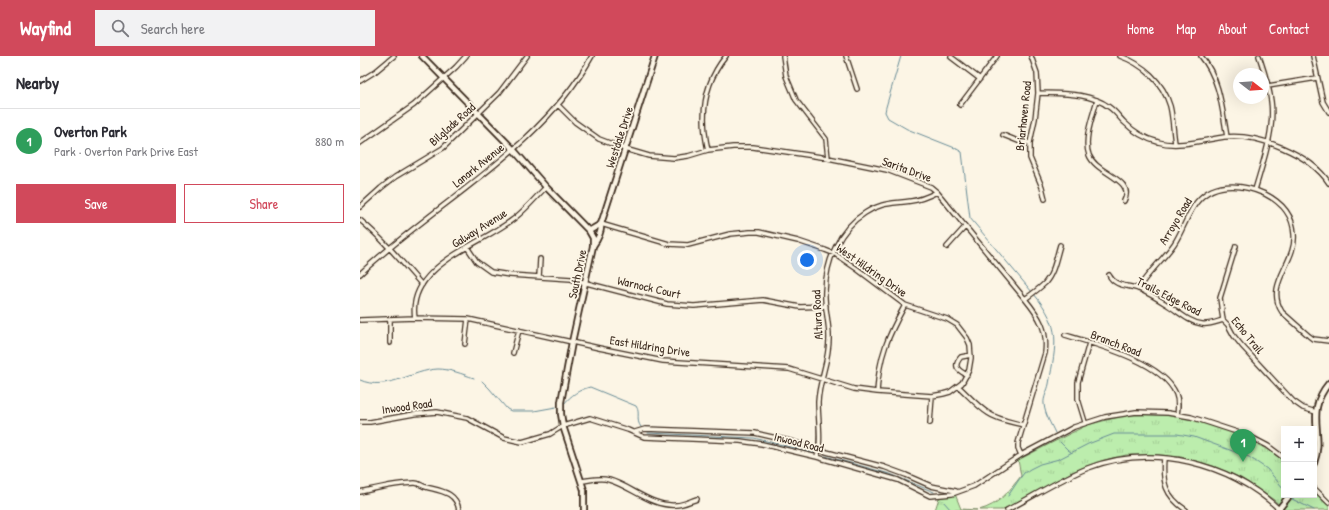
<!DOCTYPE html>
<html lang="en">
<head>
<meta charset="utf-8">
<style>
	body { margin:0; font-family:"Patrick Hand",sans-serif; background:#f2f2f3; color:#2b2b33 }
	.controls { position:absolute; right:12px; bottom:12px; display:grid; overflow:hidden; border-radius:0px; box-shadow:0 4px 16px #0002 }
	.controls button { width:36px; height:36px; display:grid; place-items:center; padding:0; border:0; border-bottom:1px solid #e1e1e2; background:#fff; color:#2b2b33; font:20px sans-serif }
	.compass { position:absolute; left:873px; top:12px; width:36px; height:36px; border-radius:50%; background:#fff; box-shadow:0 4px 16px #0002; rotate:107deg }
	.you { position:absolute; left:447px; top:204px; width:14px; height:14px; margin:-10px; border:3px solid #fff; border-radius:50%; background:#1a73e8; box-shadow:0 0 0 6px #1a73e833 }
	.badge { display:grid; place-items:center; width:26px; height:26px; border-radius:50%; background:#d1495b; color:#fff; font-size:13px; font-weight:700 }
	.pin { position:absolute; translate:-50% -33px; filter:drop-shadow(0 1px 2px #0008) }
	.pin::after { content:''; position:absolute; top:21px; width:14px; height:12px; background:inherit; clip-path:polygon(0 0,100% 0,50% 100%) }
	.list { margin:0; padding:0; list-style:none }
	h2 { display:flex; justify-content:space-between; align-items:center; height:52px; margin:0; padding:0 16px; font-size:17px }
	h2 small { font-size:13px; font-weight:400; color:#7c7c81 }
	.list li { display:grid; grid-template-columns:26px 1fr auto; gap:12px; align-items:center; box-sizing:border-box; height:64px; padding:0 16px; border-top:1px solid #e1e1e2 }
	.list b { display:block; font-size:15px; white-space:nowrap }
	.list p { margin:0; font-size:13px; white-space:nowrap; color:#7c7c81 }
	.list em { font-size:13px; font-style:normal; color:#7c7c81 }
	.actions { display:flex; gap:8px; padding:12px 16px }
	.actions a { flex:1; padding:9px 0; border:1px solid #d1495b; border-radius:0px; text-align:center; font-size:14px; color:#d1495b }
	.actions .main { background:#d1495b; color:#fff }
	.icon { flex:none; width:22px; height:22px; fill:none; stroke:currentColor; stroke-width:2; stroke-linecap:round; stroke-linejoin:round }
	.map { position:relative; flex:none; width:969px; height:454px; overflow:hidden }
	header { display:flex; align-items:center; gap:24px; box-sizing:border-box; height:56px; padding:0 20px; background:#d1495b; color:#fff }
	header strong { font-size:19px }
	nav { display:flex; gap:22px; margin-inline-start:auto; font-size:14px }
	.search { width:280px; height:36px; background:#f2f2f3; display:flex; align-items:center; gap:10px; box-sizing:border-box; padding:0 14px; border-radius:0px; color:#7c7c81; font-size:15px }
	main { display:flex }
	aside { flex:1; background:#fff }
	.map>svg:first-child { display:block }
</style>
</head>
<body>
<header>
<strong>Wayfind</strong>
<div class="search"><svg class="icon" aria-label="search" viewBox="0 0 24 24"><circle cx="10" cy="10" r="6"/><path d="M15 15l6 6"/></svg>Search here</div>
<nav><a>Home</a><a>Map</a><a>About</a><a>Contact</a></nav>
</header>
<main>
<aside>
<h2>Nearby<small></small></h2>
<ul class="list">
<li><span class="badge" style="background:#2e9e5b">1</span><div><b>Overton Park</b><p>Park · Overton Park Drive East</p></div><em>880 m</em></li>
</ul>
<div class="actions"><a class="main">Save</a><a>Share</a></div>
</aside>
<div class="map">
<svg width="969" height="454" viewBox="0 0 969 454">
	<defs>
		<pattern id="park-tufts" width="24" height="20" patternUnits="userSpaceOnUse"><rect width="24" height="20" fill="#bcedad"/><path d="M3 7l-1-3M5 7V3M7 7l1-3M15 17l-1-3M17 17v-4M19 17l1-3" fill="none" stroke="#a2cb94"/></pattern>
	</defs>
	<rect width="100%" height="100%" fill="#fcf5e5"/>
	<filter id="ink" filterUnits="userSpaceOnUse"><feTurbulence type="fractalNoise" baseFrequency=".025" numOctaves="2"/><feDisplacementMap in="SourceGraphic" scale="8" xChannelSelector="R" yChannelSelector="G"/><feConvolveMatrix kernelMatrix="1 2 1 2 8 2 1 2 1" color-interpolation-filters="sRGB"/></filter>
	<g filter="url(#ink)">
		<path fill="url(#park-tufts)" stroke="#7c8c66" d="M 766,359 C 779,359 791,358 804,359 C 844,363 892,381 924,405 L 924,439 L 954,439 L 954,434 L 969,450 L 969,454 L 925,454 L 914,444 L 881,422 L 853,410 L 821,401 L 799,399 L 766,399 L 737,406 L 712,416 L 643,454 L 619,454 C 639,449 649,435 661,420 L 658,404 L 727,369 Z
			M 595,438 L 601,453 L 617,454 L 575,454 L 579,442 Z"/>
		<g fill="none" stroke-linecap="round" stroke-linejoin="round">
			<path stroke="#678b96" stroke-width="1" d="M 541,0 L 526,51 L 525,56 L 528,62 L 547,73 L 595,92 L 602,96 L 610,162 L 672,236
				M 674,238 C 702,272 696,287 689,328 C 688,334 683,342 684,348 C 685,359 691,368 695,377
				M 0,324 C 26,336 52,314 78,313 C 90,313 102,318 114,322
				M 122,325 L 129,332 L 147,353 L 151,355 L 174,355 L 196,351
				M 204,348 C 211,339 219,334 230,331 L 276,350 C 281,357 275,364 281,371
				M 288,377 L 394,382 L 455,397
				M 700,386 L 708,394 L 711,396
				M 465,400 L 530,418 L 574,436
				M 648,440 L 658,425 L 664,417 L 670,413 L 680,408 L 699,403 L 728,388 L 754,378 L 817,378 L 834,381 L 889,401 L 907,413 L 924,433
				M 930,441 L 932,443 L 954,454
				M 583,445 L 591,454"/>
			<defs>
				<path id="street" d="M 423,0 L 426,20 L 436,44 L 466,83 L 468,102
					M 486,0 L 497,33
					M 671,0 L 677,17 L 678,37 L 675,63 L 670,87 L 670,102 L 682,131 L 685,143
					M 760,0 C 783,8 803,26 810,50 C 813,62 813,75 815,87
					M 841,0 C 860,23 862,52 867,81
					M 953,0 L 963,46 L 969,56
					M 591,1 L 620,23
					M 0,25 L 16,15 L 34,0
					M 908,30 L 957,22
					M 678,37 C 701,38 729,36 749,51 C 755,55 759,61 764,66 C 773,75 786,83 798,86 C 818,92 844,84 864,81 C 898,77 950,98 969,127
					M 737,44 C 733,59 723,84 729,99 C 736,118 776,123 764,145
					M 198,49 L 215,66 L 239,83 L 265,93 L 289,100 L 314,102 L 328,100 L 348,94 L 373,91 L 393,91 L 468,102 L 527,114 L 571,131 L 577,136 L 665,243 C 679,260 688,274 685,297 L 658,387 L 658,392 L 661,399
					M 600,49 L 637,0
					M 643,79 L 658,85 L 670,87
					M 0,87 L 54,49 L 96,11 L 106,0
					M 348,94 C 340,60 343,28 366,0
					M 895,134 C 903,106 915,74 911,45 C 909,29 904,15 899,0
					M 0,151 L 21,132 L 35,121 L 83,92 L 139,37 L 167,0
					M 0,164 C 23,183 42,206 62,229
					M 876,190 L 860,242 L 863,264 L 868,269 L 874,280 L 882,290 L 933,345 L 943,352 L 956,356
					M 107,191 L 117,206 L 131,216 L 150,219 L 211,223 L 307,248 L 334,250 L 403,244 L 440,251 L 466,250
					M 587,191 L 605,171
					M 0,218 C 75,147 181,93 232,0
					M 749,219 C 755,231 768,229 779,233 C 788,237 798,243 806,248 C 818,255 828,266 842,268 C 849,269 856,266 863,264
					M 179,221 L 180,203
					M 778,233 C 788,216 803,204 814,188 C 822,176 826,162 834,150 C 850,125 881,127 905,138 C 921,146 933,159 934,178 C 937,206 904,228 922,256 L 949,280 L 953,283 L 969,285
					M 665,243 C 672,238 679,233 685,227 C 694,217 696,202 700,189
					M 55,262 C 46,209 124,188 156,161 C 167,152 176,141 186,131
					M 30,263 L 30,287
					M 0,264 L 55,262 L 108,263 L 239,292 L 303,305 L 429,313 L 494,333 L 517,336 L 572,340 L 583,338 L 590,336 L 602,327 L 609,314 L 611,302 L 610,289 L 607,282 L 597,269 L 587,263 L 545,249 L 497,213 L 475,198 L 465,194 L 438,185 L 399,176 L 390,176 L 370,178 L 328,189 L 309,188 L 241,168
					M 705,279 C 735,288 803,306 816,338 C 819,345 818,352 817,359
					M 105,288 L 108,263
					M 153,297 L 159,274
					M 607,319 C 597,314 593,310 601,301 L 611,299
					M 598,330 C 608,339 617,350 628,357 C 638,364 652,366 663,369
					M 517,336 C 519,300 528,280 545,249
					M 0,366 L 10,366 L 54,358 L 77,356 L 107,362 L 144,382 L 162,386 L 190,378 L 203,370 L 230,362 L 268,374 L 284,381 L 380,385 L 402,388 L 457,401 L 538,424 L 570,440 L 592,438 L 614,430 L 661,399 L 714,371 L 745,361 L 764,358 L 776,356 L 808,357 L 831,361 L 889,380 L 908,390 L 924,402
					M 725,366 L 718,343 L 718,326 L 729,287
					M 570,367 L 572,340
					M 275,376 L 285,373 L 395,377 L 434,386 L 459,394 L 524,411 L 546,419 L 571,430 L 596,435
					M 457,401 C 462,384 458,364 458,346 C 459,324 470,303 469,280 C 469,265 464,250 465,235 C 466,205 479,173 505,157 C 522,146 532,148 551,145 C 561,144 569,140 577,136
					M 804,402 C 802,426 805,440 826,454
					M 222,425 C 231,424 240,421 249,424 C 271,430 291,451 316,449 C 323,449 330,445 337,443
					M 954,432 L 969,447
					M 0,436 C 18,432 37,427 55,427 C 59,427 62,430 66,431 C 81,435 96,436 99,454
					M 647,454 C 674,440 700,423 728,412 C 793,387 870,407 920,454"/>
				<path id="secondary" d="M 62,0 L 153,93 L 186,131 L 229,175 L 233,182 L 233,190 L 212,286 L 201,346 L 201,358 L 203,370 L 224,434 L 224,454
					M 229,175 L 241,168 L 295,0
					M 233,190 C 238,183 242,176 241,168
					M 954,407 C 965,377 944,357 969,327
					M 918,454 L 930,439"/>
			</defs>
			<use href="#street" stroke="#3b2a1e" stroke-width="6"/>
			<use href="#secondary" stroke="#3b2a1e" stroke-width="8"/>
			<use href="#street" stroke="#fcf5e5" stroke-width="3.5"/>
			<use href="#secondary" stroke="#fcf5e5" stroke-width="4.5"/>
		</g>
	</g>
	<g text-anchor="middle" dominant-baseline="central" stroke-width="3.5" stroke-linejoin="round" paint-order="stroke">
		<g font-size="12" fill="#3b2a1e" stroke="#fcf5e5">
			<text transform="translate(663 60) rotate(-84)">Briarhaven Road</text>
			<text transform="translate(92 68) rotate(-42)">Bilglade Road</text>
			<text transform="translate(259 81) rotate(-72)">Westdale Drive</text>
			<text transform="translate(118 109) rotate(-39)">Lanark Avenue</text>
			<text transform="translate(547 113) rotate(20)">Sarita Drive</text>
			<text transform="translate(815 165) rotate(-59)">Arroyo Road</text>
			<text transform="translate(119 172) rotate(-32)">Galway Avenue</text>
			<text transform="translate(512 214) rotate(35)">West Hildring Drive</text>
			<text transform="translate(217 218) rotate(-78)">South Drive</text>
			<text transform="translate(289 231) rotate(13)">Warnock Court</text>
			<text transform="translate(809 240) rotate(27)">Trails Edge Road</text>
			<text transform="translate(457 259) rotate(-93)">Altura Road</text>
			<text transform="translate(888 279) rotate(51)">Echo Trail</text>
			<text transform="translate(756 287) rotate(21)">Branch Road</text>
			<text transform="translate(290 290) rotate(9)">East Hildring Drive</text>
			<text transform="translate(47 350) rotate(-8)">Inwood Road</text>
			<text transform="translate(439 386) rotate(14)">Inwood Road</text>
		</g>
	</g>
</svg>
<div class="controls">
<button>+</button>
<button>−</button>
</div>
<svg class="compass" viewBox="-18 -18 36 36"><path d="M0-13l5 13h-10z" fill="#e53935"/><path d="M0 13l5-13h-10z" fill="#7c7c81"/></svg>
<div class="you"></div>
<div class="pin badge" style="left:883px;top:406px;background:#2e9e5b">1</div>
</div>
</main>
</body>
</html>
